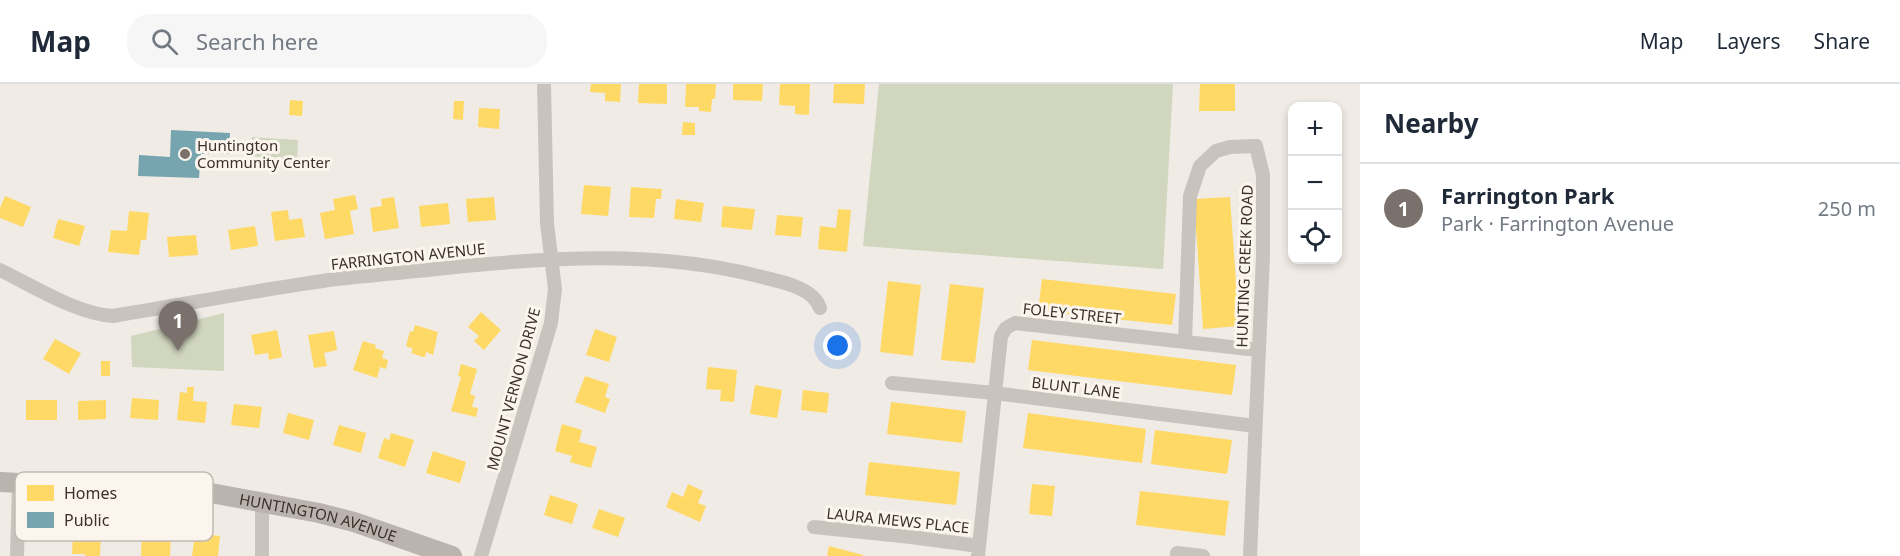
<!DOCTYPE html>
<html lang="en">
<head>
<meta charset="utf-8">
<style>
	body { margin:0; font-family:"Noto Sans",sans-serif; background:#f6f6f7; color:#1f2937 }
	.controls { position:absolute; right:18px; top:18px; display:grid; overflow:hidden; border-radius:12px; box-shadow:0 3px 9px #0003 }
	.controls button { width:54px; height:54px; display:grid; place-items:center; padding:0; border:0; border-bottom:2px solid #e0e1e3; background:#fff; color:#1f2937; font:30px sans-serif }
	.you { position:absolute; left:838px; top:262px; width:21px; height:21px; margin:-15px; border:4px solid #fff; border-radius:50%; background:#1a73e8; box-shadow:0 0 0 9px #1a73e833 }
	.badge { display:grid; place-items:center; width:39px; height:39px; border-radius:50%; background:#7a716c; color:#fff; font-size:20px; font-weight:700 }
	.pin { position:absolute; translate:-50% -50px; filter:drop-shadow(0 2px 3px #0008) }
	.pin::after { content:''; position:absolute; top:32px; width:21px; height:18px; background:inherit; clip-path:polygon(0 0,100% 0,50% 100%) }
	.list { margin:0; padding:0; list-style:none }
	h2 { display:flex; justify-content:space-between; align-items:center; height:78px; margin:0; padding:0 24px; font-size:26px }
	h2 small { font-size:20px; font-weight:400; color:#747a83 }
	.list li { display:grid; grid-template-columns:39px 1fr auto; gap:18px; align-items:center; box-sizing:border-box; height:90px; padding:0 24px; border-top:2px solid #e0e1e3 }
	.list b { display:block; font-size:22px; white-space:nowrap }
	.list p { margin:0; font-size:20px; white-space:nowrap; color:#747a83 }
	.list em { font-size:20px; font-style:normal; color:#747a83 }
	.icon { flex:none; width:33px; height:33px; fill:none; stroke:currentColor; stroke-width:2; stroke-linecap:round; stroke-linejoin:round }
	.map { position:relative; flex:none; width:1360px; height:472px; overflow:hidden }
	header { display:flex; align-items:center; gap:36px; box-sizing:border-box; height:84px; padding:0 30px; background:#fff; border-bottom:2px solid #e0e1e3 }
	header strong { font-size:28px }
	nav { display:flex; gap:33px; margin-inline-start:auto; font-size:21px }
	.search { width:420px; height:54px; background:#f6f6f7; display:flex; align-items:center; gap:15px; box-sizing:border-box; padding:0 21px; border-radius:24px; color:#747a83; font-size:22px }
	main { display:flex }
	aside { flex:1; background:#fff }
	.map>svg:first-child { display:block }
</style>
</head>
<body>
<header>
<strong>Map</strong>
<div class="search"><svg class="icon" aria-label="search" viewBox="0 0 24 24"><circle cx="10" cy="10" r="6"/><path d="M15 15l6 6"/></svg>Search here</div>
<nav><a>Map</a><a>Layers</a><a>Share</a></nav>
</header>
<main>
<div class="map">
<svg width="1360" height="472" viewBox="0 0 1360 472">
	<rect width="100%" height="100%" fill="#f0ebe5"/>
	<path fill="#d1d6bf" d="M 879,0 L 1173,0 L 1163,185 L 863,162 Z
		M 252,53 L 298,56 L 297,80 L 251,78 Z
		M 224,229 L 224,287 L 132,283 L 131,252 Z"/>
	<path fill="#ffd966" d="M 591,0 L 621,0 L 620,18 L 605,17 L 605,9 L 590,8 Z
		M 639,0 L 667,0 L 667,20 L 638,19 Z
		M 686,0 L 716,0 L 715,15 L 712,15 L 711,28 L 699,27 L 699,23 L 685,23 Z
		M 733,0 L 763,0 L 762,17 L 733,16 Z
		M 780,0 L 810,0 L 809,31 L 795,30 L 795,22 L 779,21 Z
		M 834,0 L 865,0 L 864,20 L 833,19 Z
		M 1200,0 L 1235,0 L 1235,27 L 1199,27 Z
		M 290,16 L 303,17 L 302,32 L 289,31 Z
		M 454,17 L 464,17 L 463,36 L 453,35 Z
		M 479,24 L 500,25 L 499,45 L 478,43 Z
		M 683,38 L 695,39 L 695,51 L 682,51 Z
		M 584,101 L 611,103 L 608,132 L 581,130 Z
		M 631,103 L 662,105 L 661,115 L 656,115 L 654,134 L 629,133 Z
		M 355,111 L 358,125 L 350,127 L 354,150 L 325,155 L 320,129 L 335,126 L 333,115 Z
		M 5,112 L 31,123 L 23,143 L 0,134 L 0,124 Z
		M 394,113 L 399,144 L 373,148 L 370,124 L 382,122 L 381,115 Z
		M 494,113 L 496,136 L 468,138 L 466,115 Z
		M 1230,113 L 1239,242 L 1203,245 L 1194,115 Z
		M 676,115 L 704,119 L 701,138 L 674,135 Z
		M 448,119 L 450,140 L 421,143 L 419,122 Z
		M 723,122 L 755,125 L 752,146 L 721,143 Z
		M 838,125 L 851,126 L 847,168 L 818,165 L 820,142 L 836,144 Z
		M 288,126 L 289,136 L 302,134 L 305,153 L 275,157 L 271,128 Z
		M 129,127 L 149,129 L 146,156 L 141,156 L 139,171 L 108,168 L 111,146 L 127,147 Z
		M 777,131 L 803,133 L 801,153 L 775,151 Z
		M 58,135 L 85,142 L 79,162 L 53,154 Z
		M 255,142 L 258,162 L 231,166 L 228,146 Z
		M 196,151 L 198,171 L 169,173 L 167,153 Z
		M 1042,195 L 1176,210 L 1172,241 L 1038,227 Z
		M 888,197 L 921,201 L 913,272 L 880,268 Z
		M 950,200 L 984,204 L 975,279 L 941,276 Z
		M 481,228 L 501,246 L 484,266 L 474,257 L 479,252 L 468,243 Z
		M 415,241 L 438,248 L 433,271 L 426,268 L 425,273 L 423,273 L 411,269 L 413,265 L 406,262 L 410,247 L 413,248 Z
		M 595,245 L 617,253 L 609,278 L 586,271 Z
		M 277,246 L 282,273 L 269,276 L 268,269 L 255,271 L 251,251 Z
		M 334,247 L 337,266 L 324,269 L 327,282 L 314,284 L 308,251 Z
		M 55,255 L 81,269 L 69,290 L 43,275 Z
		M 1032,256 L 1236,281 L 1232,311 L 1028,286 Z
		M 363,257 L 376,261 L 375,264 L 384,267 L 382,274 L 388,276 L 386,285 L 380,283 L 377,294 L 353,286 Z
		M 101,277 L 110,277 L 110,292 L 101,292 Z
		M 461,280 L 477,285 L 470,310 L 475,312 L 472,323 L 478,324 L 476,333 L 451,327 L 461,293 L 458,292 Z
		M 708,283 L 737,286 L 734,318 L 720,317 L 721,306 L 706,305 Z
		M 585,292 L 609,300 L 605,313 L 610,315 L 605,329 L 575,318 Z
		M 755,301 L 782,306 L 777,334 L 750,330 Z
		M 187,303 L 194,303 L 193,317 L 207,318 L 205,339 L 177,336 L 180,308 L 187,309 Z
		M 803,306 L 829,309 L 827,329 L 801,326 Z
		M 132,314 L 159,316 L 158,336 L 130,334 Z
		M 26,316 L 57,316 L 57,336 L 26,336 Z
		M 106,316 L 106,335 L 78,336 L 78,317 Z
		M 891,318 L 966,327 L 962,359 L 887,350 Z
		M 234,320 L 262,323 L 259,344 L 231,341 Z
		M 288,329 L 314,336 L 309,356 L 283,349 Z
		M 1028,329 L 1146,345 L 1142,379 L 1023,364 Z
		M 562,340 L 582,346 L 579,358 L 597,363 L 591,384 L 570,378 L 572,372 L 555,367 Z
		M 339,341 L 366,349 L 361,369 L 333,361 Z
		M 1155,346 L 1232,356 L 1227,390 L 1151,380 Z
		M 391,349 L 414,356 L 405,383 L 378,374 L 384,354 L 389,356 Z
		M 433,367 L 466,378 L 460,399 L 426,389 Z
		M 869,378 L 960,388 L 956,421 L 865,411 Z
		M 688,400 L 703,407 L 698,419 L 706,422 L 700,438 L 666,423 L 672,408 L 683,413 Z
		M 1032,400 L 1055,402 L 1052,432 L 1029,430 Z
		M 1140,407 L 1229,417 L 1225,452 L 1136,441 Z
		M 550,411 L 578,420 L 572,440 L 544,431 Z
		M 599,425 L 625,434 L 618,453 L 592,444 Z
		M 73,447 L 101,448 L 100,472 L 85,472 L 85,470 L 72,470 Z
		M 204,450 L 220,452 L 218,472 L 192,472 L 194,456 L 204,456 Z
		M 142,451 L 171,451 L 170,472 L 141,472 Z
		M 829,462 L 863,471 L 863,472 L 827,472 Z"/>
	<path fill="#76a5af" d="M 171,46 L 230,49 L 229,70 L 201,70 L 199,94 L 138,92 L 139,71 L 170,73 Z"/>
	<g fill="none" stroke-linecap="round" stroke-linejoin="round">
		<path stroke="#c9c3be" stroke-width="14" d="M 0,186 C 33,202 77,230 113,232 C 187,220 262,205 337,195 C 373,191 410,188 446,184 C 551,173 659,166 762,193 C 781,198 813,203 820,224
			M 1185,258 L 1190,112 L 1200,82 L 1216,67 L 1230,63 L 1256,62 L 1263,91 L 1263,172 L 1250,472
			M 892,299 L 994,309 L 1255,342
			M 262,418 L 262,472
			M 814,443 L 911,453 L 979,462
			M 17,472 L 19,399
			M 481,472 L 551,239 L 555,205 L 547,139 L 544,0
			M 978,472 L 1001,252 L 1006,244 L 1015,239 L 1258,266
			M 1177,472 L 1177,469 L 1203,472"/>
		<path stroke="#bab3ae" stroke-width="20" id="s1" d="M 0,398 L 211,409 L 319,429 L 354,438 L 452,472"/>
	</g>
	<circle fill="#7a716c" stroke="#fbf5ee" stroke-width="2" cx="185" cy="70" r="6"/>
	<g text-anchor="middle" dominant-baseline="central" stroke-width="6" stroke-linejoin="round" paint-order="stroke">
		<g font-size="15" fill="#3b302b" stroke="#fbf5ee" text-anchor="start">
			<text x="197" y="61">Huntington<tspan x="197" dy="17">Community Center</tspan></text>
		</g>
		<g font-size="15" fill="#3b302b" stroke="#fbf5ee">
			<text transform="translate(408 172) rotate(-6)">FARRINGTON AVENUE</text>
			<text transform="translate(1244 182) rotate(-88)">HUNTING CREEK ROAD</text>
			<text transform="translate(1072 229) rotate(6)">FOLEY STREET</text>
			<text transform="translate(1076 303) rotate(7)">BLUNT LANE</text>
			<text transform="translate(513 305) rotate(-75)">MOUNT VERNON DRIVE</text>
			<text stroke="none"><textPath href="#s1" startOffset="321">HUNTINGTON AVENUE</textPath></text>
			<text transform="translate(898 436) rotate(6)">LAURA MEWS PLACE</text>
		</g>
	</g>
	<rect x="15" y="388" width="198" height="69" rx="9" fill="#fbf5ee" stroke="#c1bab4" stroke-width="1.5"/>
	<rect x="27" y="401" width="27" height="16" fill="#ffd966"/>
	<rect x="27" y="428" width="27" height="16" fill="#76a5af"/>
	<g font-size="16" fill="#3b302b">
		<text x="64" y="415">Homes</text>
		<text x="64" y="442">Public</text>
	</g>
</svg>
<div class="controls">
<button>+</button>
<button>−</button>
<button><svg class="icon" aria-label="locate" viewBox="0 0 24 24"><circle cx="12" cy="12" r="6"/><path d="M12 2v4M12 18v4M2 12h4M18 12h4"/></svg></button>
</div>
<div class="you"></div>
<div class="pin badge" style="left:178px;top:267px">1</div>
</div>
<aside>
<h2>Nearby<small></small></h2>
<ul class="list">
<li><span class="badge">1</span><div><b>Farrington Park</b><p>Park · Farrington Avenue</p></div><em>250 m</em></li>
</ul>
</aside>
</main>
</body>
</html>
